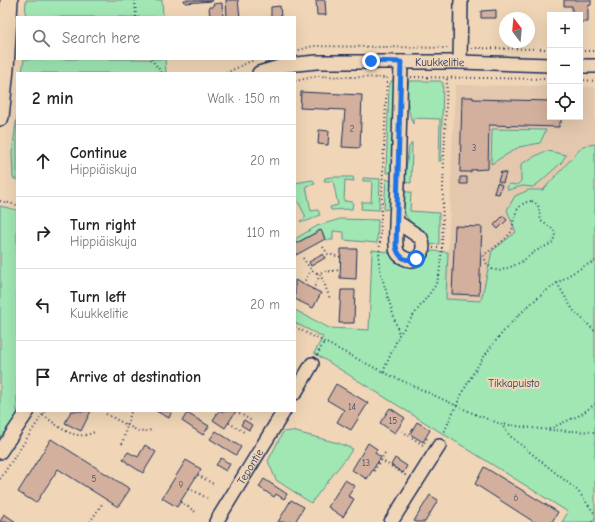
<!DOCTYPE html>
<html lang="en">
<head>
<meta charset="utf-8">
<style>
	body { margin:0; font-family:"Comic Neue",sans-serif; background:#f2f2f2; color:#222 }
	.controls { position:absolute; right:12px; top:12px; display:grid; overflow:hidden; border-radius:0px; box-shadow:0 4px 16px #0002 }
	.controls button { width:36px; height:36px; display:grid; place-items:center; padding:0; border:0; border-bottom:1px solid #e0e0e0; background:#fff; color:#222; font:20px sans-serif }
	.compass { position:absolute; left:499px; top:12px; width:36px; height:36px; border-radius:50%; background:#fff; box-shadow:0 4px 16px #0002; rotate:344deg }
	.stop { position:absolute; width:12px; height:12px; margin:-9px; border:3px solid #1a73e8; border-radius:50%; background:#fff }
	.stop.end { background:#1a73e8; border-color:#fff; box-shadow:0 1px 4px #0008 }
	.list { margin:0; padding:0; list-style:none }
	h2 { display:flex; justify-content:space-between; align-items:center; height:52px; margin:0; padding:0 16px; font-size:17px }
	h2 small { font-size:13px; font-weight:400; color:#767676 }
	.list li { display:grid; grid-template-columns:26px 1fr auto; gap:12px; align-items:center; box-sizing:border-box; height:72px; padding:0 16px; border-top:1px solid #e0e0e0 }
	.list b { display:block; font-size:15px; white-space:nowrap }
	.list p { margin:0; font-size:13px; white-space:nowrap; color:#767676 }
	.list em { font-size:13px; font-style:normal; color:#767676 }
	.icon { flex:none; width:22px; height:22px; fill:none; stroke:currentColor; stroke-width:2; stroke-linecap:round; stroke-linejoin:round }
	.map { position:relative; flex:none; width:595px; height:522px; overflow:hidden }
	.search { position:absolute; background:#fff; box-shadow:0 4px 16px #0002; left:16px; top:16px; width:280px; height:44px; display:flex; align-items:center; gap:10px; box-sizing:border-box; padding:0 14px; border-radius:0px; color:#767676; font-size:15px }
	.panel { position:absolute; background:#fff; box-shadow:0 4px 16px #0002; left:16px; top:72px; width:280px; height:340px; border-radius:0px }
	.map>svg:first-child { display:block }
</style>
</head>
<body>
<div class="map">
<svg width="595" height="522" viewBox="0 0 595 522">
	<rect width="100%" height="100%" fill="#f0d6b7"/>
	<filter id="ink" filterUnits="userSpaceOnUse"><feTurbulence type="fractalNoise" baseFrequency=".025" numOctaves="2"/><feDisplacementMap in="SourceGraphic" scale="8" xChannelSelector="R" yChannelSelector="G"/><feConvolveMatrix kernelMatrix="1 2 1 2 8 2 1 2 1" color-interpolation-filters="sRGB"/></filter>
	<g filter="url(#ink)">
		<path fill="#e3c8ad" d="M 455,85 L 550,86 L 550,117 L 580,117 L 580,87 L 595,87 L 595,174 L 513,303 L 446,299 Z"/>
		<path fill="#a1e7b4" stroke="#5e8b89" d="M 26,0 L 162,0 L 163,17 L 25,17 Z
			M 24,59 L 165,59 L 166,73 L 22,73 Z
			M 392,80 L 394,80 L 392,170 L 389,173 L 386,173 L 389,86 Z
			M 409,81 L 440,81 L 443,83 L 441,161 L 439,161 L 440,119 L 413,118 L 413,124 C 408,113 405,93 409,81 Z
			M 17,116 L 17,180 L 13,178 L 12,153 Z
			M 492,129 L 546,130 L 540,143 L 519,147 L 491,164 Z
			M 412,143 L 411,183 L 404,182 L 409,147 Z
			M 595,144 L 595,522 L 562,522 L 568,512 L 314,353 L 323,337 L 295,323 L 295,310 L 329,328 L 369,330 L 372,250 L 388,252 C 391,255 393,259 396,262 C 405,269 419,267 426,258 C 428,256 429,253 431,251 L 448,252 L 446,299 L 481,301 L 492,251 L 516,232 L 507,210 L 515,196 L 529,190 L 543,190 L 583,146 Z
			M 548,151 L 566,155 L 561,163 L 540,182 L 533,187 L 523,186 L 508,190 L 507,187 L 510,184 L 517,185 L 521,181 L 521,164 L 543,152 Z
			M 332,177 L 353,177 L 354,181 L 345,180 L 344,201 L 353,202 L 352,209 L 331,210 L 330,207 L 338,205 L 333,181 L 324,181 L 325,178 Z
			M 363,178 L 380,179 L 379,210 L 361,209 L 362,202 L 371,202 L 372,181 L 363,181 Z
			M 386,179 L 391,181 L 391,208 L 384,210 Z
			M 312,180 L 314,181 L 315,184 L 306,186 L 311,211 L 318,210 L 320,215 C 313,218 307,223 300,221 L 306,217 L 295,196 L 295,183 Z
			M 403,192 L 411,192 L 410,211 L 439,213 L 439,244 L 430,245 C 426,226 408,227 404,211 C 402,205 403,198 403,192 Z
			M 0,206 L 17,210 L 17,411 L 20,411 L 0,441 Z
			M 340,219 L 378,220 L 377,243 L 344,240 L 344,232 L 333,231 L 333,240 L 327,240 L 320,230 L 295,244 L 295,239 L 317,226 Z
			M 292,431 L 338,443 L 353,449 L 311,503 L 276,480 L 268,461 L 283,432 Z"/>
		<path fill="#d3b09d" stroke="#1b2f5e" d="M 184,0 L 212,0 L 213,1 L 185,3 Z
			M 226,0 L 238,0 L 240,17 L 227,17 Z
			M 316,0 L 325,0 L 326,15 L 317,15 Z
			M 564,0 L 591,0 L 591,5 L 588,6 L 588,22 L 580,22 L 580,15 L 572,15 L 572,6 L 564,6 Z
			M 222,3 L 223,17 L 210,17 L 209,7 L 213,7 L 213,4 Z
			M 280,6 L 281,17 L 271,17 L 271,7 Z
			M 496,10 L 496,18 L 481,18 L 481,11 Z
			M 301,92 L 362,95 L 360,148 L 342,147 L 345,110 L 300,108 Z
			M 462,97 L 473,97 L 473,99 L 550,101 L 550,117 L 561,117 L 561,123 L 559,123 L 559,127 L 489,125 L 488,169 L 471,170 L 471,172 L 460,172 Z
			M 319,130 L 329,131 L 328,145 L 318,144 Z
			M 501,172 L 506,173 L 503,183 L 498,181 Z
			M 460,177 L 467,177 L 467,184 L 460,184 Z
			M 497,183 L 502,185 L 499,194 L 494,193 Z
			M 503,216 L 507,220 L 498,229 L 494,225 Z
			M 455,226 L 482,227 L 479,295 L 452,294 Z
			M 321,230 L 325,239 L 296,255 L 295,244 Z
			M 341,249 L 357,249 L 356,279 L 340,278 Z
			M 323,254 L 325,258 L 311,266 L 309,262 Z
			M 295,280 L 321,293 L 313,308 L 295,299 Z
			M 341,290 L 355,290 L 354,323 L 339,323 Z
			M 336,384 L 368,403 L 351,430 L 337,422 L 344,410 L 327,400 Z
			M 390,408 L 405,418 L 395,433 L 380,423 Z
			M 71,411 L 91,411 L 81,431 L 65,423 Z
			M 156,411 L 172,411 L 169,418 Z
			M 219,411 L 236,411 L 225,428 L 213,420 Z
			M 187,413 L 209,426 L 203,435 L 182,421 Z
			M 244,420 L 252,425 L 249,430 L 241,425 Z
			M 417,422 L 430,430 L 423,442 L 410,434 Z
			M 216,431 L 241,447 L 236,455 L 210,439 Z
			M 51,439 L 130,489 L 118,507 L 58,469 L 36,503 L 18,492 Z
			M 368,443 L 377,449 L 375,453 L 381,457 L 367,479 L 352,470 Z
			M 145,445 L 156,452 L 143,473 L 127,463 L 127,462 L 123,459 L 128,452 L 138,457 Z
			M 221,458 L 230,464 L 226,471 L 216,465 Z
			M 395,458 L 407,466 L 403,473 L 391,465 Z
			M 186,460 L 201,469 L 177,507 L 162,498 Z
			M 484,467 L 558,512 L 552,522 L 534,522 L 475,484 Z
			M 264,479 L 287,494 L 284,499 L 276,494 L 274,497 L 259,487 Z
			M 345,480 L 355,486 L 348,496 L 354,499 L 343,517 L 328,507 Z
			M 430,495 L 438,500 L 425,522 L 416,522 L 414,521 Z
			M 291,500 L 304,507 L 295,522 L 278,522 Z
			M 4,514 L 16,522 L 0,522 Z"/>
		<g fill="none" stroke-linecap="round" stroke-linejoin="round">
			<defs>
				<g id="minor">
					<path d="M 460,62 L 461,0"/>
					<path d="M 580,66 L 595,66"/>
					<path id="s1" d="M 259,73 L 286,65 L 317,62 L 460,62 L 550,65"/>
					<path d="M 397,222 L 421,238 C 427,250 418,266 404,258 C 399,256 396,252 396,246 C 395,226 397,205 398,185 C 399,144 400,103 401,62"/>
					<path d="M 295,393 L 312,364"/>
					<path d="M 0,452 L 28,411"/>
					<path id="s2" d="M 216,522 L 284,411"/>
					<path d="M 391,522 L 439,446"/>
				</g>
				<path id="major" d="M 0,117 L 5,69 L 9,0"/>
			</defs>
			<use href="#minor" stroke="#1b2f5e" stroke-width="16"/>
			<use href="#major" stroke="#1b2f5e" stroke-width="20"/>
			<path stroke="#1b2f5e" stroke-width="2" stroke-dasharray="1 3" stroke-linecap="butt" d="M 135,0 L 136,17
				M 472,48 L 550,49
				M 295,51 L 313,46 L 449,48
				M 580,51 L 595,51
				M 151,59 L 162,73
				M 226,73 L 251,61 L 260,59
				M 411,77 L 550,79
				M 387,78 L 379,262 L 381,274 L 399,334
				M 580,80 L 595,81
				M 295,81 L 318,76 L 387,78
				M 0,201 L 17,205
				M 532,201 L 538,205 L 541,221 L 554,230 L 555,236 L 552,243 L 534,252 L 523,261 L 513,266 L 499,271 L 492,269 L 486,263 L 484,255 C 493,248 505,241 511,232 C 513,229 513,226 513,223 C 515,211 520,202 532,201 Z
				M 323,247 L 328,254 L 341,257
				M 433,248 L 442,248
				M 303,258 L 311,270 L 320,275 L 323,280 L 330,299
				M 317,273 L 340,270
				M 557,283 L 573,310 L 595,331
				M 303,284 L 311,270
				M 313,290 L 320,275
				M 295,327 L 383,372 L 477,415 L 501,424 L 548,430 L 595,432
				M 317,355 L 324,342
				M 383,372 L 399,335 L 435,286 L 439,276 L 442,248 L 443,188 L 447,78
				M 236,411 L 252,421
				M 257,411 L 259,412
				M 106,414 L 140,432 L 152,430
				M 43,415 C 60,427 75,443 96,431
				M 229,423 L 244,432
				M 501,424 L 510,436 L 578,491 L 595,514
				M 549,429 L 580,415 L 595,404
				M 402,431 L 423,445 L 427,438
				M 443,435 C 453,411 465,386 479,364 C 507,321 548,283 595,261
				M 122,444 L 131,412
				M 381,460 L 405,475 L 407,472
				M 374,471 L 385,453
				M 198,475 L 215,485
				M 0,479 L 45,411
				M 189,488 L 207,498
				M 181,502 L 197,513
				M 90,522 L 102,504
				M 592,522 L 595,519"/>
			<use href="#minor" stroke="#f0d6b7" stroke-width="13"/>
			<use href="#major" stroke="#f0d6b7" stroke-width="17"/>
		</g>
	</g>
	<g fill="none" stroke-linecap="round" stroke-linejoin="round" filter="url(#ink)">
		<path stroke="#1a73e8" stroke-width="5" d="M 371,61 L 401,62 L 396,246 C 398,257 405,262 416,259"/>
	</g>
	<g text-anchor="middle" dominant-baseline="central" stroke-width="4" stroke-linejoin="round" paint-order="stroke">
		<g font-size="9" fill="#494f6e">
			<text x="352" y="129">2</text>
			<text x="474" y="148">3</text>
			<text x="352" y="407">14</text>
			<text x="393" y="421">15</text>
			<text x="366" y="463">13</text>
			<text x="94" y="479">5</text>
			<text x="181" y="485">9</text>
			<text x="516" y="498">6</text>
		</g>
		<g font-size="11" fill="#1b2f5e" stroke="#f0d6b7">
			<text stroke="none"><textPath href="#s1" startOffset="182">Kuukkelitie</textPath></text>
			<text stroke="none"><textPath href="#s2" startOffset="65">Tepontie</textPath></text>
		</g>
		<g font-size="11" fill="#284167" stroke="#f0d6b7">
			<text x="514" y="383">Tikkapuisto</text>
		</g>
	</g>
</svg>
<div class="controls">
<button>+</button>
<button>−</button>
<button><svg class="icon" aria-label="locate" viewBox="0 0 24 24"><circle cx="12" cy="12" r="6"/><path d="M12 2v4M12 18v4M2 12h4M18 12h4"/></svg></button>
</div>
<svg class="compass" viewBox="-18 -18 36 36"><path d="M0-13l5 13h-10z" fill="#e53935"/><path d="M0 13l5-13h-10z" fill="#767676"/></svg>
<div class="stop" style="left:416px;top:259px"></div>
<div class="stop end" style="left:371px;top:61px"></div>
<div class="search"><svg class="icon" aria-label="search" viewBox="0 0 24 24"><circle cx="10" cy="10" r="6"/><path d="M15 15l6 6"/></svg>Search here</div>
<section class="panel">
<h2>2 min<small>Walk · 150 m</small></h2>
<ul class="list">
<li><svg class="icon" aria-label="ahead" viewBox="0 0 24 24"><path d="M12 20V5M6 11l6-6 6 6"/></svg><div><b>Continue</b><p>Hippiäiskuja</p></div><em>20 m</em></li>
<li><svg class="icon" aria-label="right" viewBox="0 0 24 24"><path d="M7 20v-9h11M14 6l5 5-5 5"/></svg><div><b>Turn right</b><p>Hippiäiskuja</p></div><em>110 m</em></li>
<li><svg class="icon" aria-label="left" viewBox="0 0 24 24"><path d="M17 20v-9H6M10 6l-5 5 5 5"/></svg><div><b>Turn left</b><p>Kuukkelitie</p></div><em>20 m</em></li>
<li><svg class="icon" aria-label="arrive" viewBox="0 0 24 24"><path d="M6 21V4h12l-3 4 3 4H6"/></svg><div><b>Arrive at destination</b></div></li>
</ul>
</section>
</div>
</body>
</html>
